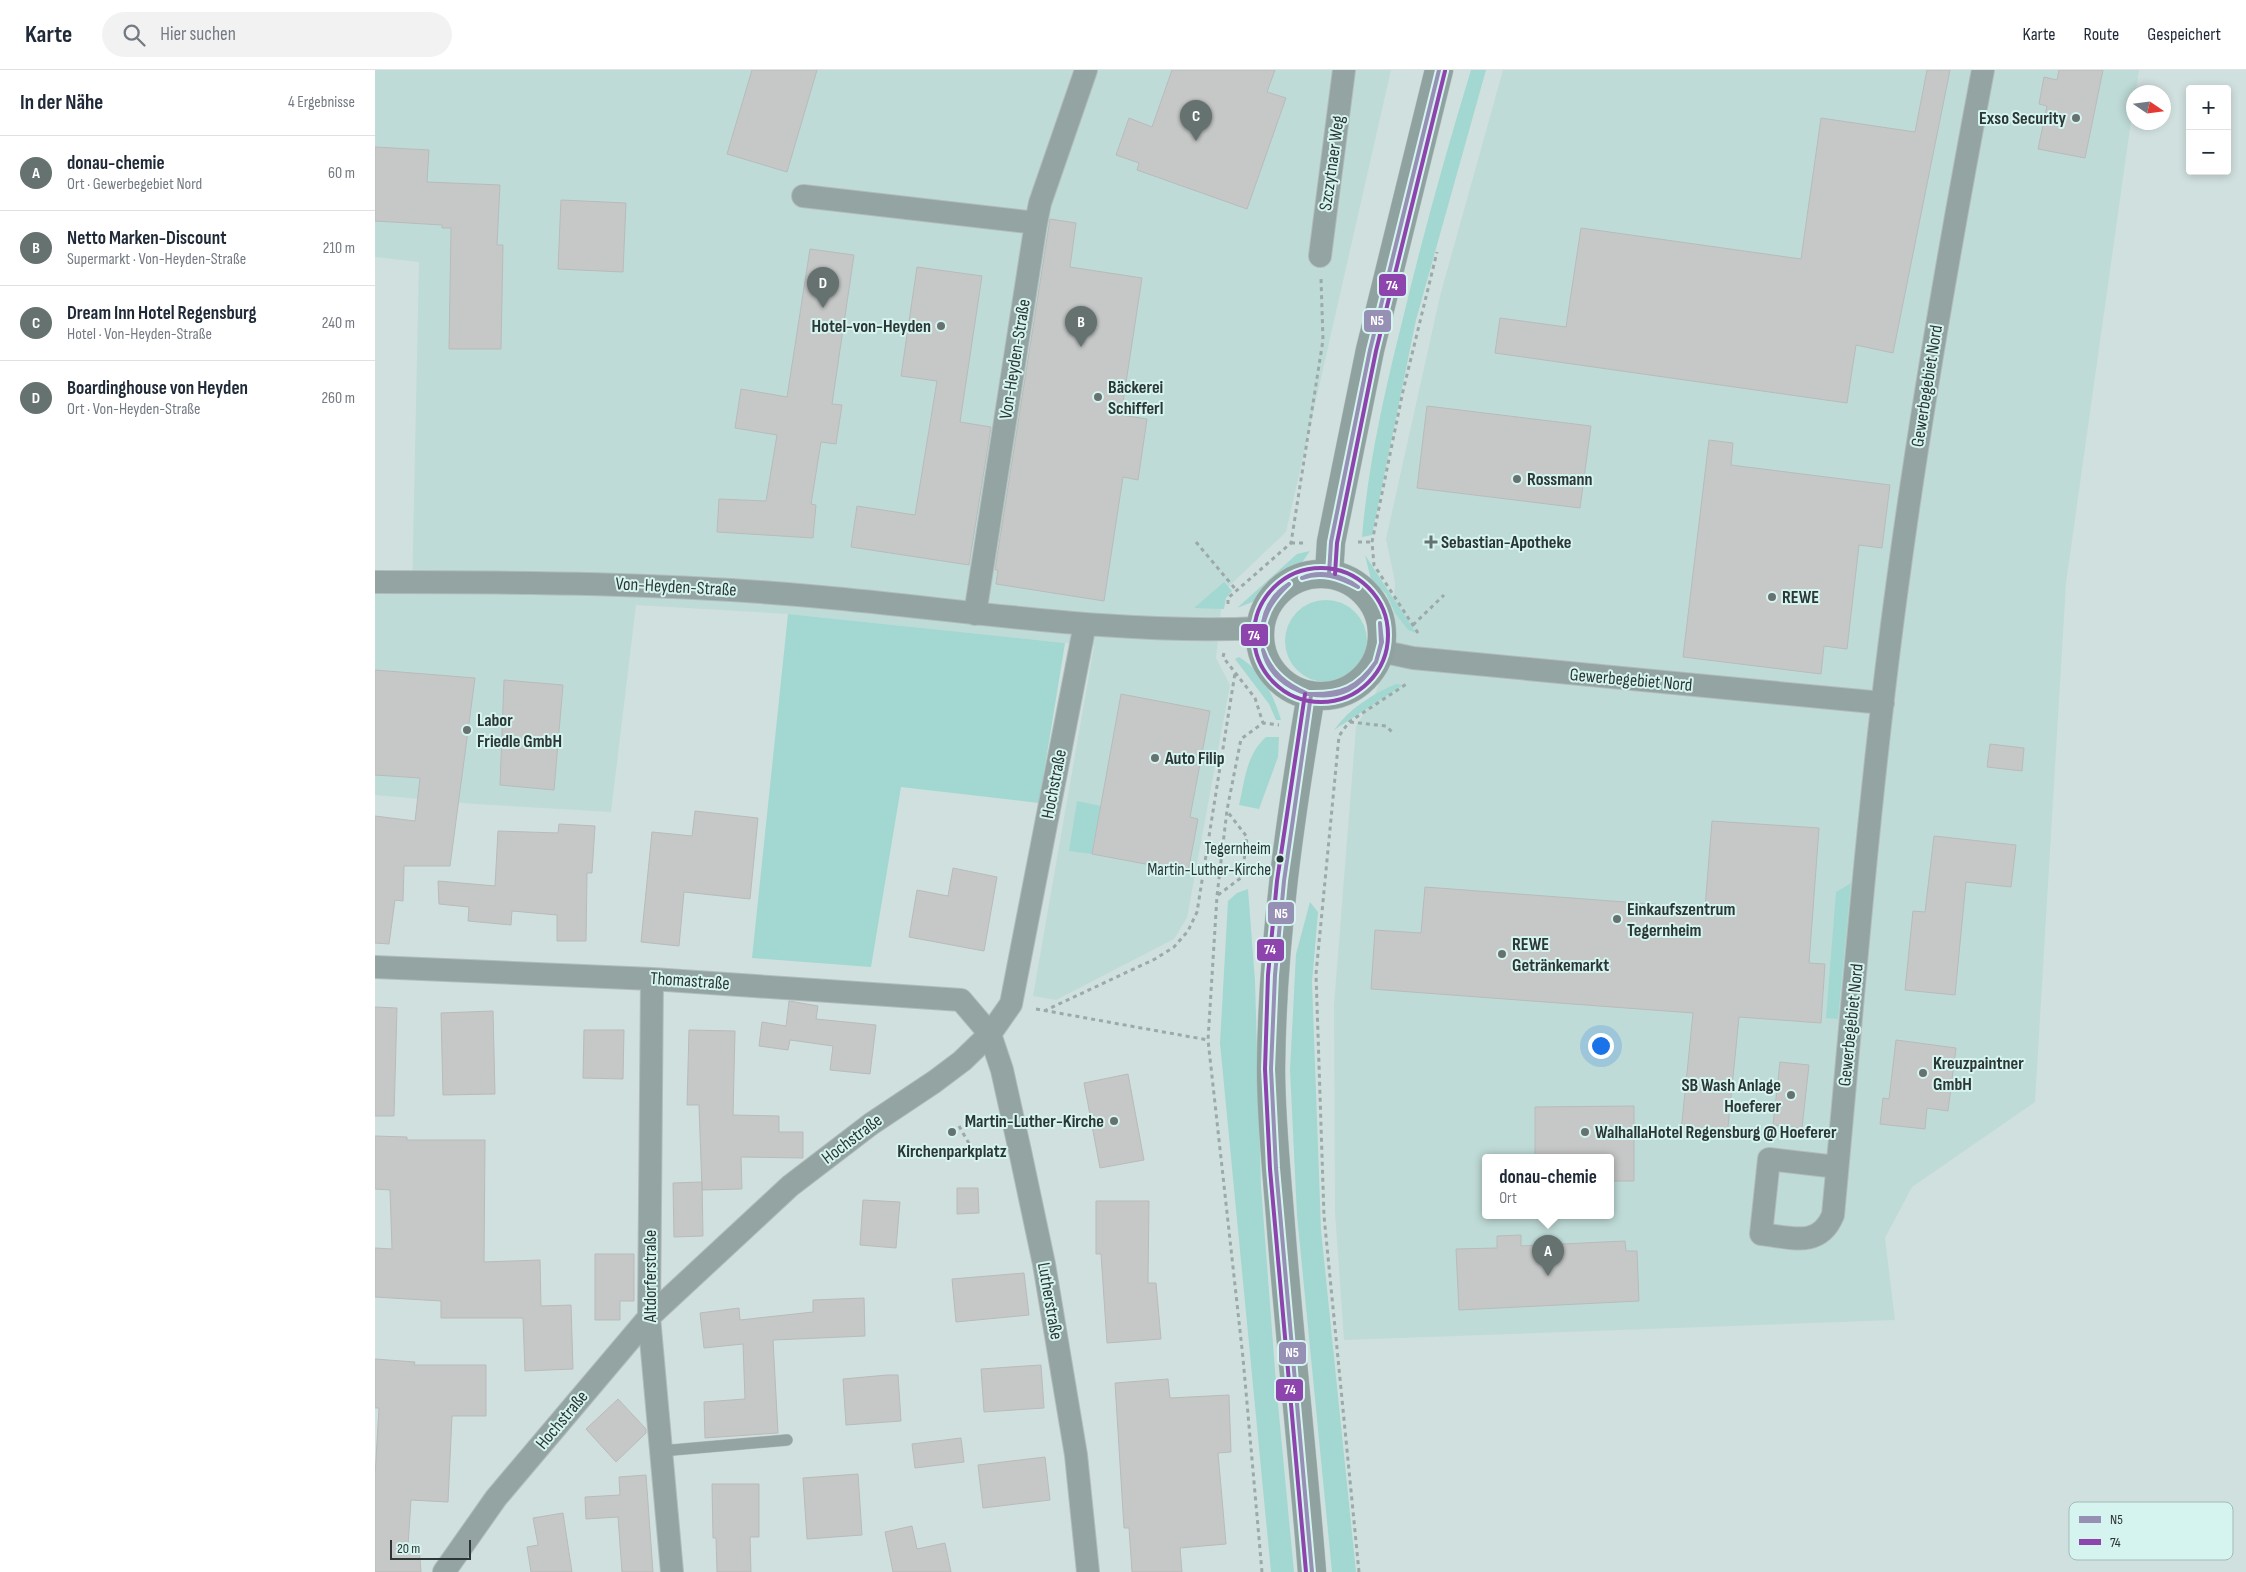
<!DOCTYPE html>
<html lang="de">
<head>
<meta charset="utf-8">
<style>
	body { margin:0; font-family:"Sofia Sans Condensed",sans-serif; background:#f2f2f3; color:#1f2937 }
	.controls { position:absolute; right:15px; top:15px; display:grid; overflow:hidden; border-radius:5px; box-shadow:0 2px 8px #0003 }
	.controls button { width:45px; height:45px; display:grid; place-items:center; padding:0; border:0; border-bottom:1px solid #e0e1e3; background:#fff; color:#1f2937; font:25px sans-serif }
	.compass { position:absolute; left:1751px; top:15px; width:45px; height:45px; border-radius:50%; background:#fff; box-shadow:0 2px 8px #0003; rotate:103deg }
	.scale { position:absolute; left:15px; bottom:12px; width:81px; box-sizing:border-box; padding-left:5px; border:2px solid #2b3635; border-top:0; font-size:14px; line-height:18px; white-space:nowrap; color:#2b3635; -webkit-text-stroke:4px #d6f4ef; paint-order:stroke }
	.you { position:absolute; left:1225px; top:975px; width:18px; height:18px; margin:-12px; border:4px solid #fff; border-radius:50%; background:#1a73e8; box-shadow:0 0 0 8px #1a73e833 }
	.badge { display:grid; place-items:center; width:32px; height:32px; border-radius:50%; background:#657270; color:#fff; font-size:16px; font-weight:700 }
	.pin { position:absolute; translate:-50% -41px; filter:drop-shadow(0 1px 2px #0008) }
	.pin::after { content:''; position:absolute; top:26px; width:18px; height:15px; background:inherit; clip-path:polygon(0 0,100% 0,50% 100%) }
	.popup { position:absolute; left:1107px; top:1084px; width:132px; height:65px; box-sizing:border-box; display:grid; place-content:center; border-radius:5px; background:#fff; filter:drop-shadow(0 1px 4px #0005); font-size:16px; white-space:nowrap; color:#747a83 }
	.popup b { font-size:19px; color:#1f2937 }
	.popup::after { content:''; position:absolute; left:50%; top:100%; margin-left:-10px; border:10px solid transparent; border-top-color:#fff }
	.list { margin:0; padding:0; list-style:none }
	h2 { display:flex; justify-content:space-between; align-items:center; height:65px; margin:0; padding:0 20px; font-size:21px }
	h2 small { font-size:16px; font-weight:400; color:#747a83 }
	.list li { display:grid; grid-template-columns:32px 1fr auto; gap:15px; align-items:center; box-sizing:border-box; height:75px; padding:0 20px; border-top:1px solid #e0e1e3 }
	.list b { display:block; font-size:19px; white-space:nowrap }
	.list p { margin:0; font-size:16px; white-space:nowrap; color:#747a83 }
	.list em { font-size:16px; font-style:normal; color:#747a83 }
	.icon { flex:none; width:28px; height:28px; fill:none; stroke:currentColor; stroke-width:2; stroke-linecap:round; stroke-linejoin:round }
	.map { position:relative; flex:none; width:1871px; height:1502px; overflow:hidden }
	header { display:flex; align-items:center; gap:30px; box-sizing:border-box; height:70px; padding:0 25px; background:#fff; border-bottom:1px solid #e0e1e3 }
	header strong { font-size:24px }
	nav { display:flex; gap:28px; margin-inline-start:auto; font-size:18px }
	.search { width:350px; height:45px; background:#f2f2f3; display:flex; align-items:center; gap:12px; box-sizing:border-box; padding:0 18px; border-radius:28px; color:#747a83; font-size:19px }
	main { display:flex }
	aside { flex:1; background:#fff }
	.map>svg:first-child { display:block }
</style>
</head>
<body>
<header>
<strong>Karte</strong>
<div class="search"><svg class="icon" aria-label="search" viewBox="0 0 24 24"><circle cx="10" cy="10" r="6"/><path d="M15 15l6 6"/></svg>Hier suchen</div>
<nav><a>Karte</a><a>Route</a><a>Gespeichert</a></nav>
</header>
<main>
<aside>
<h2>In der Nähe<small>4 Ergebnisse</small></h2>
<ul class="list">
<li><span class="badge">A</span><div><b>donau-chemie</b><p>Ort · Gewerbegebiet Nord</p></div><em>60 m</em></li>
<li><span class="badge">B</span><div><b>Netto Marken-Discount</b><p>Supermarkt · Von-Heyden-Straße</p></div><em>210 m</em></li>
<li><span class="badge">C</span><div><b>Dream Inn Hotel Regensburg</b><p>Hotel · Von-Heyden-Straße</p></div><em>240 m</em></li>
<li><span class="badge">D</span><div><b>Boardinghouse von Heyden</b><p>Ort · Von-Heyden-Straße</p></div><em>260 m</em></li>
</ul>
</aside>
<div class="map">
<svg width="1871" height="1502" viewBox="0 0 1871 1502">
	<rect width="100%" height="100%" fill="#d0e0de"/>
	<path fill="#bfdbd7" fill-rule="evenodd" d="M 0,0 L 1016,0 L 911,462 L 848,522 L 841,588 L 855,615 L 812,848 L 799,869 L 681,930 L 658,926 L 719,576 L 413,544 L 261,535 L 236,742 L 100,734 L 0,725 L 0,524 L 37,524 L 44,192 L 0,187 Z
		M 1128,0 L 1764,0 L 1761,22 L 1758,22 L 1758,37 L 1691,513 L 1660,1032 L 1537,1117 L 1510,1168 L 1520,1250 L 969,1270 L 960,1142 L 959,935 L 981,657 L 1000,624 L 1016,581 L 1020,512 L 1011,469 L 1065,226 ZM 1110,1087 L 1236,1087 L 1236,1145 L 1110,1145 Z"/>
	<path fill="#a2d8d1" d="M 1096,0 L 1111,0 L 1041,250 L 997,465 L 987,467 C 993,394 1010,320 1028,248 C 1048,165 1071,82 1096,0 Z
		M 935,481 L 924,497 L 899,513 L 880,531 L 862,538 L 922,484 Z
		M 990,485 L 1041,563 L 1033,560 L 1020,543 L 1011,524 L 996,510 Z
		M 849,512 L 857,521 L 851,528 L 849,539 L 819,538 Z
		M910 571a41 41 0 1 1 82 0a41 41 0 1 1-82 0Z
		M 413,544 L 690,573 L 664,733 L 526,717 L 496,897 L 377,888 Z
		M 864,587 C 887,601 899,626 906,650 L 901,650 L 894,634 L 860,589 Z
		M 1021,614 L 1028,615 L 959,660 C 974,639 997,624 1021,614 Z
		M 891,667 L 904,667 L 903,687 L 884,739 L 864,735 C 870,710 871,685 891,667 Z
		M 702,731 L 726,736 L 717,784 L 694,781 Z
		M 1476,813 L 1463,949 L 1451,948 L 1461,822 Z
		M 873,819 L 880,911 L 886,1116 L 901,1313 L 919,1502 L 896,1502 L 845,973 L 853,831 L 862,823 Z
		M 935,832 L 943,842 L 937,912 L 946,1160 L 981,1502 L 957,1502 L 922,1145 L 915,1000 L 921,884 Z"/>
	<path fill="#c5c8c7" stroke="#b8bbba" d="M 377,0 L 442,0 L 412,102 L 352,84 Z
		M 797,0 L 900,0 L 892,22 L 911,28 L 872,139 L 762,100 L 764,93 L 741,85 L 754,48 L 777,57 Z
		M 1552,0 L 1575,0 L 1518,283 L 1481,275 L 1472,333 L 1120,283 L 1125,248 L 1191,257 L 1206,158 L 1426,189 L 1446,48 L 1540,62 Z
		M 1684,0 L 1728,0 L 1710,88 L 1663,79 L 1672,36 L 1664,34 L 1669,7 L 1682,10 Z
		M 0,77 L 54,80 L 52,112 L 125,115 L 122,175 L 128,175 L 126,279 L 74,279 L 76,158 L 67,158 L 67,155 L 0,151 Z
		M 186,130 L 251,133 L 248,202 L 183,199 Z
		M 675,149 L 701,153 L 695,197 L 767,208 L 746,345 L 772,349 L 763,410 L 748,407 L 729,531 L 621,514 L 623,500 L 620,500 Z
		M 435,179 L 479,185 L 457,334 L 467,335 L 461,374 L 446,372 L 436,434 L 441,435 L 438,468 L 342,462 L 344,429 L 391,431 L 402,365 L 360,358 L 366,319 L 412,327 Z
		M 542,197 L 607,206 L 585,352 L 616,357 L 594,495 L 476,477 L 482,436 L 540,445 L 562,311 L 526,306 Z
		M 1052,336 L 1216,356 L 1205,438 L 1042,418 Z
		M 1334,370 L 1358,373 L 1356,395 L 1515,415 L 1507,478 L 1484,475 L 1472,579 L 1449,576 L 1446,604 L 1308,587 Z
		M 0,600 L 100,608 L 75,796 L 29,796 L 28,831 L 20,830 L 14,874 L 0,873 L 0,746 L 40,751 L 45,708 L 0,705 Z
		M 129,610 L 188,615 L 179,720 L 125,715 Z
		M 746,624 L 835,641 L 815,747 L 823,749 L 813,802 L 717,784 Z
		M 1615,674 L 1649,678 L 1647,701 L 1612,697 Z
		M 320,741 L 383,748 L 375,829 L 309,822 L 304,876 L 266,872 L 277,762 L 317,766 Z
		M 1337,751 L 1444,758 L 1434,893 L 1450,894 L 1446,953 L 1364,947 L 1352,1067 L 1306,1062 L 1318,943 L 996,919 L 1000,860 L 1046,863 L 1050,817 L 1330,838 Z
		M 184,754 L 220,756 L 217,803 L 212,803 L 211,871 L 182,871 L 182,845 L 137,841 L 136,855 L 93,851 L 94,837 L 64,834 L 63,811 L 120,816 L 123,761 L 183,763 Z
		M 1559,766 L 1641,775 L 1636,817 L 1591,812 L 1580,925 L 1530,920 L 1538,841 L 1550,842 Z
		M 578,798 L 622,807 L 609,881 L 534,867 L 542,820 L 573,826 Z
		M 414,931 L 443,936 L 441,949 L 501,955 L 495,1004 L 455,1000 L 458,976 L 415,970 L 413,980 L 384,976 L 387,952 L 411,956 Z
		M 0,937 L 22,938 L 19,1046 L 0,1046 Z
		M 118,941 L 120,1024 L 68,1025 L 66,943 Z
		M 209,960 L 249,960 L 248,1009 L 208,1008 Z
		M 314,960 L 360,961 L 358,1045 L 404,1046 L 404,1062 L 428,1062 L 428,1088 L 366,1087 L 367,1119 L 327,1120 L 324,1035 L 312,1035 Z
		M 1521,970 L 1581,978 L 1573,1041 L 1552,1038 L 1550,1059 L 1505,1054 L 1508,1028 L 1514,1029 Z
		M 1405,992 L 1434,995 L 1427,1058 L 1398,1055 Z
		M 753,1004 L 769,1090 L 725,1098 L 709,1013 Z
		M 1259,1036 L 1259,1111 L 1236,1111 L 1236,1087 L 1160,1087 L 1160,1037 Z
		M 0,1066 L 32,1067 L 32,1070 L 110,1070 L 109,1192 L 165,1190 L 166,1236 L 196,1235 L 198,1299 L 150,1301 L 148,1248 L 66,1248 L 66,1231 L 0,1227 L 0,1178 L 17,1179 L 15,1120 L 0,1119 Z
		M 327,1112 L 328,1166 L 299,1167 L 298,1113 Z
		M 582,1118 L 603,1118 L 604,1143 L 582,1144 Z
		M 488,1130 L 525,1132 L 521,1178 L 485,1175 Z
		M 721,1131 L 774,1131 L 773,1213 L 781,1213 L 786,1269 L 732,1273 L 726,1184 L 721,1184 Z
		M 1146,1165 L 1146,1176 L 1250,1171 L 1251,1181 L 1262,1181 L 1264,1231 L 1084,1240 L 1081,1179 L 1122,1178 L 1122,1166 Z
		M 220,1184 L 259,1184 L 259,1231 L 245,1231 L 245,1250 L 220,1250 Z
		M 649,1203 L 654,1245 L 581,1252 L 577,1209 Z
		M 489,1228 L 490,1266 L 398,1270 L 403,1363 L 330,1368 L 329,1332 L 370,1329 L 368,1274 L 329,1278 L 325,1243 L 364,1238 L 365,1250 L 438,1242 L 438,1230 Z
		M 0,1289 L 40,1292 L 39,1295 L 111,1295 L 111,1346 L 77,1346 L 73,1432 L 36,1430 L 33,1476 L 44,1475 L 46,1502 L 0,1502 L 0,1406 L 4,1338 L 0,1338 Z
		M 666,1295 L 669,1338 L 609,1342 L 606,1299 Z
		M 512,1305 L 523,1305 L 526,1351 L 471,1355 L 468,1309 Z
		M 793,1309 L 795,1328 L 854,1325 L 856,1382 L 843,1383 L 851,1474 L 805,1478 L 807,1502 L 757,1502 L 754,1458 L 749,1458 L 740,1313 Z
		M 243,1329 L 271,1359 L 271,1363 L 241,1392 L 211,1359 Z
		M 586,1368 L 589,1392 L 540,1398 L 537,1374 Z
		M 670,1387 L 675,1430 L 608,1438 L 603,1395 Z
		M 483,1404 L 487,1465 L 432,1469 L 428,1408 Z
		M 271,1405 L 278,1502 L 247,1502 L 243,1447 L 211,1449 L 210,1427 L 245,1425 L 244,1407 Z
		M 337,1414 L 384,1414 L 384,1467 L 375,1467 L 376,1502 L 342,1502 L 341,1468 L 338,1468 Z
		M 188,1443 L 197,1502 L 156,1502 L 152,1477 L 163,1475 L 158,1448 Z
		M 537,1456 L 542,1479 L 570,1473 L 576,1502 L 518,1502 L 510,1462 Z"/>
	<g fill="none" stroke-linecap="round" stroke-linejoin="round">
		<defs>
			<path id="service" d="M 286,1381 L 412,1370"/>
			<path id="minor" d="M 428,126 L 661,153
				M 945,186 L 969,0
				M 0,512 C 149,512 297,513 446,527 C 592,540 739,565 886,558
				M 600,544 L 661,153 L 665,133 L 711,0
				M 1005,581 L 1038,588 L 1508,633
				M 0,897 L 277,909 L 586,930 L 615,964 L 627,1000 L 645,1081 L 669,1194 L 701,1385 L 713,1502
				M 277,909 L 274,1247 L 297,1502
				M 1462,1097 L 1394,1089 L 1386,1164 C 1415,1167 1444,1179 1458,1145 C 1478,933 1494,721 1523,510 C 1546,339 1576,169 1608,0
				M 69,1502 L 121,1428 L 274,1247 L 415,1116 L 496,1054 L 559,1012 L 587,991 L 615,964 L 636,934 L 710,554"/>
			<path id="secondary" d="M 954,504 L 956,472 L 995,280 L 1064,0
				M885 565a61 61 0 1 1 122 0a61 61 0 1 1-122 0Z
				M 936,625 C 915,748 897,874 896,999 C 896,1052 902,1105 906,1158 C 915,1273 928,1387 937,1502"/>
		</defs>
		<use href="#service" stroke="#b1bcbb" stroke-width="12"/>
		<use href="#minor" stroke="#b1bcbb" stroke-width="24"/>
		<use href="#secondary" stroke="#b1bcbb" stroke-width="29"/>
		<path stroke="#9baaa8" stroke-width="3" stroke-dasharray="4 4" stroke-linecap="butt" d="M 821,472 L 862,521
			M 983,472 L 997,472
			M 916,473 L 929,473
			M 853,534 L 853,528 L 916,473 L 948,270 L 946,209
			M 1038,555 L 1069,525
			M 1043,563 L 999,495 L 997,472 L 1028,321 L 1062,182
			M 849,583 L 848,587 L 880,628 L 888,653
			M 975,652 L 1011,656 L 1017,662
			M 843,825 L 867,807 L 872,767 L 852,741
			M 661,939 L 833,970
			M 669,941 L 780,889 L 799,877 L 813,861 L 822,842 L 860,603
			M 584,1056 L 600,1084 L 620,1083
			M 887,1502 L 868,1288 L 833,970 L 842,826 L 852,740 L 866,669 L 888,653 L 904,655
			M 984,1502 L 949,1146 L 941,904 L 964,666 L 974,652 L 1033,613"/>
		<use href="#service" stroke="#94a4a2" stroke-width="11"/>
		<use href="#minor" stroke="#94a4a2" stroke-width="22"/>
		<use href="#secondary" stroke="#8fa29f" stroke-width="28"/>
		<defs>
			<path id="bus-1" d="M 954,504 L 956,472 L 995,280 L 1064,0
				M 927,508 C 945,500 967,505 983,517
				M 927,508 C 947,501 964,507 983,517
				M 887,561 C 888,541 897,525 914,514
				M 887,561 C 890,541 899,528 914,514
				M 888,580 C 896,603 912,615 933,624
				M 888,580 C 893,603 911,618 933,624
				M 1001,592 L 1006,573 L 1005,553
				M 1001,592 L 1007,572 L 1005,553
				M 934,624 C 966,625 983,618 1001,592
				M 934,624 C 965,630 985,618 1001,592
				M 936,625 L 909,811 L 900,905 L 896,999 L 901,1098 L 937,1502"/>
			<path id="bus-2" d="M879 565a67 67 0 1 1 134 0a67 67 0 1 1-134 0Z
				M 960,504 L 962,473 L 1001,281 L 1070,1
				M 930,624 L 902,811 L 893,905 L 890,999 L 895,1099 L 931,1502"/>
		</defs>
		<use href="#bus-1" stroke="#d6f4ef" stroke-width="8"/>
		<use href="#bus-2" stroke="#d6f4ef" stroke-width="8"/>
		<use href="#bus-1" stroke="#9590b4" stroke-width="4"/>
		<use href="#bus-2" stroke="#8e44ad" stroke-width="4"/>
	</g>
	<g fill="#657270" stroke="#d6f4ef" stroke-width="2">
		<circle cx="1701" cy="48" r="5"/>
		<circle cx="566" cy="256" r="5"/>
		<circle cx="723" cy="327" r="5"/>
		<circle cx="1142" cy="409" r="5"/>
		<path d="M1053.5 464.5h5v5h5v5h-5v5h-5v-5h-5v-5h5z"/>
		<circle cx="1397" cy="527" r="5"/>
		<circle cx="92" cy="660" r="5"/>
		<circle cx="780" cy="688" r="5"/>
		<circle cx="1242" cy="849" r="5"/>
		<circle cx="1127" cy="884" r="5"/>
		<circle cx="1548" cy="1003" r="5"/>
		<circle cx="1416" cy="1025" r="5"/>
		<circle cx="739" cy="1051" r="5"/>
		<circle cx="577" cy="1062" r="5"/>
		<circle cx="1210" cy="1062" r="5"/>
	</g>
	<circle fill="#2b3635" stroke="#d6f4ef" stroke-width="2" cx="905" cy="789" r="4.5"/>
	<g text-anchor="middle" dominant-baseline="central" stroke-width="4" stroke-linejoin="round" paint-order="stroke">
		<g font-size="17" fill="#2b3635" stroke="#d6f4ef" text-anchor="end">
			<text x="896" y="779">Tegernheim<tspan x="896" dy="21">Martin-Luther-Kirche</tspan></text>
		</g>
		<g font-size="18" font-weight="bold" fill="#2b3635" stroke="#d6f4ef" text-anchor="start">
			<text x="1691" y="48" text-anchor="end">Exso Security</text>
			<text x="556" y="256" text-anchor="end">Hotel-von-Heyden</text>
			<text x="733" y="317">Bäckerei<tspan x="733" dy="21">Schifferl</tspan></text>
			<text x="1152" y="409">Rossmann</text>
			<text x="1066" y="472">Sebastian-Apotheke</text>
			<text x="1407" y="527">REWE</text>
			<text x="102" y="650">Labor<tspan x="102" dy="21">Friedle GmbH</tspan></text>
			<text x="790" y="688">Auto Filip</text>
			<text x="1252" y="839">Einkaufszentrum<tspan x="1252" dy="21">Tegernheim</tspan></text>
			<text x="1137" y="874">REWE<tspan x="1137" dy="21">Getränkemarkt</tspan></text>
			<text x="1558" y="993">Kreuzpaintner<tspan x="1558" dy="21">GmbH</tspan></text>
			<text x="1406" y="1015" text-anchor="end">SB Wash Anlage<tspan x="1406" dy="21">Hoeferer</tspan></text>
			<text x="729" y="1051" text-anchor="end">Martin-Luther-Kirche</text>
			<text x="1220" y="1062">WalhallaHotel Regensburg @ Hoeferer</text>
			<text x="577" y="1081" text-anchor="middle">Kirchenparkplatz</text>
		</g>
		<g font-size="18" fill="#2b3635" stroke="#d6f4ef">
			<text transform="translate(957 93) rotate(-82)">Szczytnaer Weg</text>
			<text transform="translate(640 289) rotate(-81)">Von-Heyden-Straße</text>
			<text transform="translate(1552 316) rotate(-81)">Gewerbegebiet Nord</text>
			<text transform="translate(301 517) rotate(3)">Von-Heyden-Straße</text>
			<text transform="translate(1256 610) rotate(5)">Gewerbegebiet Nord</text>
			<text transform="translate(679 714) rotate(-79)">Hochstraße</text>
			<text transform="translate(315 911) rotate(4)">Thomastraße</text>
			<text transform="translate(1476 955) rotate(-84)">Gewerbegebiet Nord</text>
			<text transform="translate(477 1069) rotate(-37)">Hochstraße</text>
			<text transform="translate(275 1206) rotate(-90)">Altdorferstraße</text>
			<text transform="translate(675 1231) rotate(80)">Lutherstraße</text>
			<text transform="translate(187 1350) rotate(-50)">Hochstraße</text>
		</g>
	</g>
	<rect x="1694" y="1432" width="164" height="58" rx="8" fill="#d6f4ef" stroke="#a3bbb7" stroke-width="1"/>
	<rect x="1704" y="1446" width="22" height="7" fill="#9590b4"/>
	<rect x="1704" y="1469" width="22" height="6" fill="#8e44ad"/>
	<g font-size="14" fill="#2b3635">
		<text x="1735" y="1454">N5</text>
		<text x="1735" y="1477">74</text>
	</g>
	<g stroke="#d6f4ef" stroke-width="2">
		<rect x="1003" y="203" width="29" height="24" rx="5" fill="#8e44ad"/>
		<rect x="988" y="239" width="29" height="24" rx="5" fill="#9590b4"/>
		<rect x="865" y="553" width="29" height="24" rx="5" fill="#8e44ad"/>
		<rect x="892" y="831" width="28" height="24" rx="5" fill="#9590b4"/>
		<rect x="881" y="868" width="29" height="24" rx="5" fill="#8e44ad"/>
		<rect x="903" y="1271" width="29" height="24" rx="5" fill="#9590b4"/>
		<rect x="900" y="1308" width="29" height="24" rx="5" fill="#8e44ad"/>
	</g>
	<g font-size="14" text-anchor="middle" font-weight="bold" fill="#fff">
		<text x="1017" y="220">74</text>
		<text x="1002" y="255">N5</text>
		<text x="879" y="570">74</text>
		<text x="906" y="848">N5</text>
		<text x="895" y="884">74</text>
		<text x="917" y="1287">N5</text>
		<text x="915" y="1324">74</text>
	</g>
</svg>
<div class="controls">
<button>+</button>
<button>−</button>
</div>
<svg class="compass" viewBox="-18 -18 36 36"><path d="M0-13l5 13h-10z" fill="#e53935"/><path d="M0 13l5-13h-10z" fill="#747a83"/></svg>
<div class="scale">20 m</div>
<div class="you"></div>
<div class="pin badge" style="left:1173px;top:1206px">A</div>
<div class="popup"><b>donau-chemie</b>Ort</div>
<div class="pin badge" style="left:706px;top:277px">B</div>
<div class="pin badge" style="left:821px;top:71px">C</div>
<div class="pin badge" style="left:448px;top:238px">D</div>
</div>
</main>
</body>
</html>
